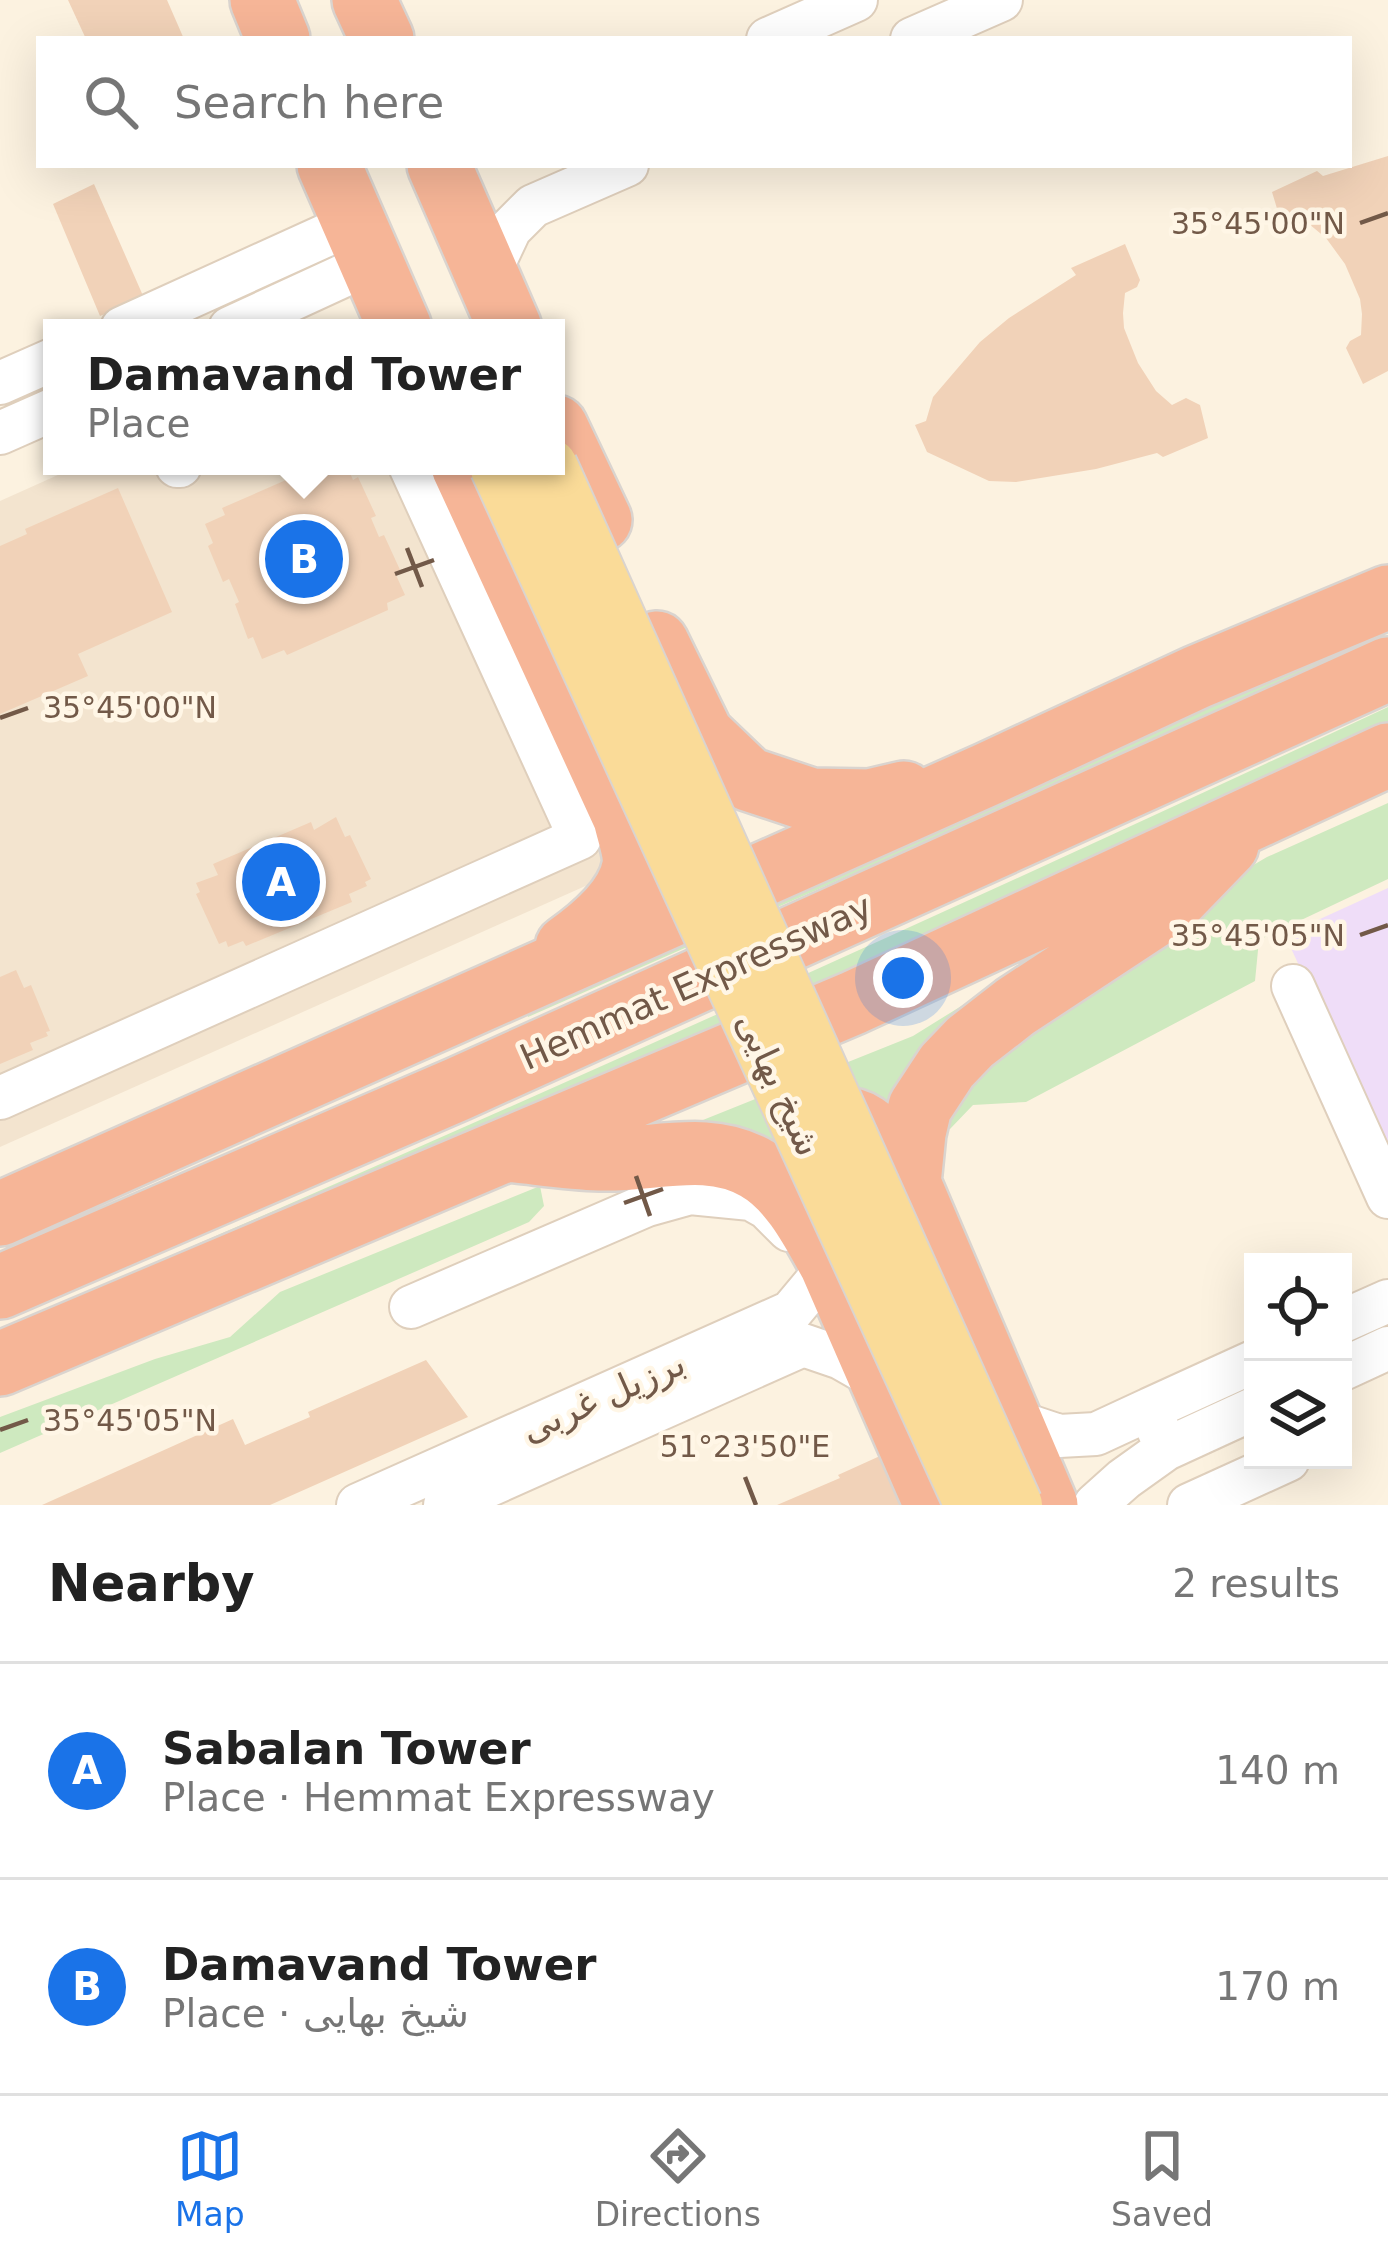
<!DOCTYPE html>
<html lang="en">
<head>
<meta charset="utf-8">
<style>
	body { margin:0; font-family:"DejaVu Sans",Cairo,sans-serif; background:#f2f2f2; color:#222 }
	.controls { position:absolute; right:36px; bottom:36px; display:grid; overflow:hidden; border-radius:0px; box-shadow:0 12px 48px #0002 }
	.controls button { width:108px; height:108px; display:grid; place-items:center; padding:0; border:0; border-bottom:3px solid #e0e0e0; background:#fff; color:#222; font:60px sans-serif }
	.you { position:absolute; left:903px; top:978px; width:42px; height:42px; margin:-30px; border:9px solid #fff; border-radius:50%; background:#1a73e8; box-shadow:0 0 0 18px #1a73e833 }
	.badge { display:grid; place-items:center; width:78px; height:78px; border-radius:50%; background:#1a73e8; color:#fff; font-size:39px; font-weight:700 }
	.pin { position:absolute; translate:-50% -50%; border:6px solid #fff; box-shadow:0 3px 12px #0006 }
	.popup { position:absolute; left:43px; top:319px; width:522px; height:156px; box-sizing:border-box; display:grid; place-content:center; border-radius:0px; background:#fff; filter:drop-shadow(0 3px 9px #0005); font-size:39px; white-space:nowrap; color:#767676 }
	.popup b { font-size:45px; color:#222 }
	.popup::after { content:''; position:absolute; left:50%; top:100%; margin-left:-24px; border:24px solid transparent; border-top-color:#fff }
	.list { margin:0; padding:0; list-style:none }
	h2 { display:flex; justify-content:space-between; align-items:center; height:156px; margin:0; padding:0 48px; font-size:51px }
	h2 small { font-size:39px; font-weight:400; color:#767676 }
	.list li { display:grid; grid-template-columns:78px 1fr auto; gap:36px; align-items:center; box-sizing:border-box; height:216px; padding:0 48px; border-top:3px solid #e0e0e0 }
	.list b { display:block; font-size:45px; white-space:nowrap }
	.list p { margin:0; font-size:39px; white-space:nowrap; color:#767676 }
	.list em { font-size:39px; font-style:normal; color:#767676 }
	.icon { flex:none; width:66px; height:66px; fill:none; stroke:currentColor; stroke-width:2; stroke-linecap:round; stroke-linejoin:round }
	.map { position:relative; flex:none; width:1388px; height:1505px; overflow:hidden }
	.search { position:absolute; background:#fff; box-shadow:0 12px 48px #0002; left:36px; right:36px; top:36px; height:132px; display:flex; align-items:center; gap:30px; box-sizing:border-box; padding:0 42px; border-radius:0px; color:#767676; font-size:45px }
	.sheet { height:588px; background:#fff }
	nav { display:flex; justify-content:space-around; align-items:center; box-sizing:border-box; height:168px; border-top:3px solid #e0e0e0; background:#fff; font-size:33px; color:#767676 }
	nav a { display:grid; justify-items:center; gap:6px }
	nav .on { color:#1a73e8 }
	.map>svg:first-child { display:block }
</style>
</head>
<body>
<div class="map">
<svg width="1388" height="1505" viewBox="0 0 1388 1505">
	<rect width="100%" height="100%" fill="#fcf2e0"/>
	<path fill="#f3e4cf" d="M 78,466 L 448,466 L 628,867 L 0,1147 L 0,501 Z"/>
	<path fill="#efddf8" d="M 1388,888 L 1388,1160 L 1285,935 Z"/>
	<path fill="#cee9bf" d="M 1378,643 L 528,1017 L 523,1002 L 1260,675 Z
		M 1388,707 L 1388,730 L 444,1155 L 0,1343 L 0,1329 C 466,1130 928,921 1388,707 Z
		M 1388,803 L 1388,879 L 1259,940 L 1255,981 L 1026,1102 L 973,1105 L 950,1129 L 931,1117 L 1138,933 L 1267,857 Z
		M 1026,979 L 898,1125 L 781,1130 L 766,1156 L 693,1124 L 913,1036 L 979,995 Z
		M 540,1186 L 544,1206 L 529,1222 L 0,1453 L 0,1417 L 155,1359 L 230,1337 L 280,1292 Z"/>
	<path fill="#f1d2b8" d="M 68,0 L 167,0 L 184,39 L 86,39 Z
		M 1388,156 L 1388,371 L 1363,384 L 1346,348 L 1350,341 L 1361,335 L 1362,314 L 1360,299 L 1345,264 L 1326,238 L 1309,224 L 1296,231 L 1282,225 L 1272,192 L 1317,171 L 1323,176 Z
		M 94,184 L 144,298 L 100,316 L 53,204 Z
		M 1125,244 L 1140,280 L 1137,287 L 1125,293 L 1123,313 L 1124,328 L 1138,363 L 1156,391 L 1172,405 L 1186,398 L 1200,405 L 1208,438 L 1163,457 L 1157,453 L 1096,469 L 1016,482 L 989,481 L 927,452 L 915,425 L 926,421 L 933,397 L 980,342 L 1009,318 L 1076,275 L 1071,268 Z
		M 318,466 L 322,471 L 333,466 L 347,466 L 353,480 L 358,477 L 376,516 L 371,518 L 379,537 L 384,535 L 401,572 L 396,575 L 405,595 L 387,603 L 388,610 L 287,655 L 284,650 L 262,659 L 253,637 L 248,639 L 235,604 L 239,602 L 229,579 L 223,582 L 208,546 L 213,543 L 205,524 L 225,515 L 222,508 Z
		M 118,488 L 172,612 L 78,654 L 88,676 L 0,714 L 0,546 L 27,534 L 25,529 Z
		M 336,817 L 345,837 L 350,835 L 371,879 L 365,882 L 367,886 L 349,894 L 352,902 L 246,946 L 243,941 L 228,947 L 226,941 L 219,944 L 196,894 L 200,892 L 196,883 L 218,875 L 213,864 L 311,822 L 314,830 Z
		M 16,970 L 24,988 L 31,985 L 50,1031 L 46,1032 L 48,1036 L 30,1043 L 33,1050 L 0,1064 L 0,977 Z
		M 426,1360 L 468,1417 L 270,1505 L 42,1505 L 233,1419 L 245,1445 L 310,1417 L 308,1412 Z
		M 891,1451 L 916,1505 L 777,1505 L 840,1478 L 838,1475 Z"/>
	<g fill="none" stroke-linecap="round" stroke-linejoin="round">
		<defs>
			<path id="minor" d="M 768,39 L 856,0
				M 912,39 L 1001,0
				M 487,278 L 510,229 L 533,206 L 627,165
				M 122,328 L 353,223
				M 230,328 L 371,263
				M 0,383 L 52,360
				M 0,433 L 52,410
				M 177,466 L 180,466
				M 1293,986 L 1388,1197
				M 0,1098 L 580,838 L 410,466
				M 411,1307 L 647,1205 L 690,1193 L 751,1199 L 767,1208 L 789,1230
				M 1343,1321 L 1388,1301
				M 1343,1369 L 1388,1348
				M 1011,1420 L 1059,1436 L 1096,1434 L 1150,1409
				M 1166,1449 L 1150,1409 L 1253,1362
				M 358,1505 L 791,1312 L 831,1264
				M 445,1505 L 803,1345 L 841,1358 L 883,1382
				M 1095,1505 L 1124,1479 L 1166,1449 L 1253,1409
				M 1189,1505 L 1288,1460"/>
			<path id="highway" d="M 262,0 L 278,39
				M 364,0 L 382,39
				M 329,165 L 400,328
				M 439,165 L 510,328
				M 556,427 L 600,520
				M 463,466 L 625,818 C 628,833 636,852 634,866 C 628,899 594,928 567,947
				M 657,643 L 702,735 L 748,779 L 811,800 L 870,801 L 904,793
				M 809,1131 C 863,1097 883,1142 909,1183 L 1046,1505
				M 516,1151 C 544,1154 572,1158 600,1159 C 652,1161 708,1140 757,1169 C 791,1188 813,1232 831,1264 L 936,1505
				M 909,1183 L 914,1133 L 920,1107 L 947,1066 L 970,1042 L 1015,1007 L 1167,907 L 1227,845
				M 0,1214 L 988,774 L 1197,677 L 1388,597
				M 0,1287 L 458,1089 L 1388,669
				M 0,1364 L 853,1003 L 1388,755"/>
		</defs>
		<use href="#minor" stroke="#dfcfbc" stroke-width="46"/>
		<use href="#highway" stroke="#dad4cf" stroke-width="68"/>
		<use href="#minor" stroke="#fff" stroke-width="42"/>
		<use href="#highway" stroke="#f6b597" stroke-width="63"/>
		<defs>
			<path id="major-bridge" d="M 497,466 L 972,1505
				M 550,466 L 1015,1505"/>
		</defs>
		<use href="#major-bridge" stroke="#dad4cf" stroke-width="58" stroke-linecap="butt"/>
		<use href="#major-bridge" stroke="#fadb98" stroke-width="54"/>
	</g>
	<path fill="none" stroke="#725948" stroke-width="4.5" d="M 1360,223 L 1388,213M 407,548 L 422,587M 395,574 L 434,560M 0,718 L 28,708M 1360,935 L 1388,925M 636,1176 L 650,1216M 624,1203 L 663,1189M 0,1430 L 28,1420M 745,1477 L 756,1505"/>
	<g text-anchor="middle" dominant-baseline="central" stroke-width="9" stroke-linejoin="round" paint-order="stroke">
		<g font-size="36" fill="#725948" stroke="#fff6e6">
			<text transform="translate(696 982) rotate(-24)">Hemmat Expressway</text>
			<text transform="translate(779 1084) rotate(65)">شیخ بهایی</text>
			<text transform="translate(603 1396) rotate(-24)">برزیل غربی</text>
		</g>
	</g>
	<g font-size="30" text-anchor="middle" fill="#725948" stroke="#fff6e6" stroke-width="9" stroke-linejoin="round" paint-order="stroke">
		<text x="1258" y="234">35°45'00"N</text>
		<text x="130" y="718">35°45'00"N</text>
		<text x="1258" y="946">35°45'05"N</text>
		<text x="130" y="1431">35°45'05"N</text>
		<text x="745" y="1457">51°23'50"E</text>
	</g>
</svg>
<div class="controls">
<button><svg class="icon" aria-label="locate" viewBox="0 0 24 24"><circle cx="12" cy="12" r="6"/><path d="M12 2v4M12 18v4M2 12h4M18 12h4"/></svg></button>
<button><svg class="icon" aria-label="layers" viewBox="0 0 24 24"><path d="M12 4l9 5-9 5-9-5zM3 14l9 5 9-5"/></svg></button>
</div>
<div class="you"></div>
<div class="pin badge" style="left:281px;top:882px">A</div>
<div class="pin badge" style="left:304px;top:559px">B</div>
<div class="popup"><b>Damavand Tower</b>Place</div>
<div class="search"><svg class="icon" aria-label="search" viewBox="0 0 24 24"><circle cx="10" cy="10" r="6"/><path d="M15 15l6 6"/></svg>Search here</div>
</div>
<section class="sheet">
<h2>Nearby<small>2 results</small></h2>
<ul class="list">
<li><span class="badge">A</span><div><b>Sabalan Tower</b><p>Place · Hemmat Expressway</p></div><em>140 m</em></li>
<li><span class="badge">B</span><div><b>Damavand Tower</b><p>Place · شیخ بهایی</p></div><em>170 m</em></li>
</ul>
</section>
<nav>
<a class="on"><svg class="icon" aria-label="map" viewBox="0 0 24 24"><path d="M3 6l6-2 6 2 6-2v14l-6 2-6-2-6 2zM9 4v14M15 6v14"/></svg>Map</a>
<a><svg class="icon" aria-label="directions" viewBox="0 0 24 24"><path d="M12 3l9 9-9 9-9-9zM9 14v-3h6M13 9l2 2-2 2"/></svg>Directions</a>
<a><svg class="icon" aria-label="saved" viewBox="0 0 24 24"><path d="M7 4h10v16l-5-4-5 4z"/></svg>Saved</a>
</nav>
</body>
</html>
